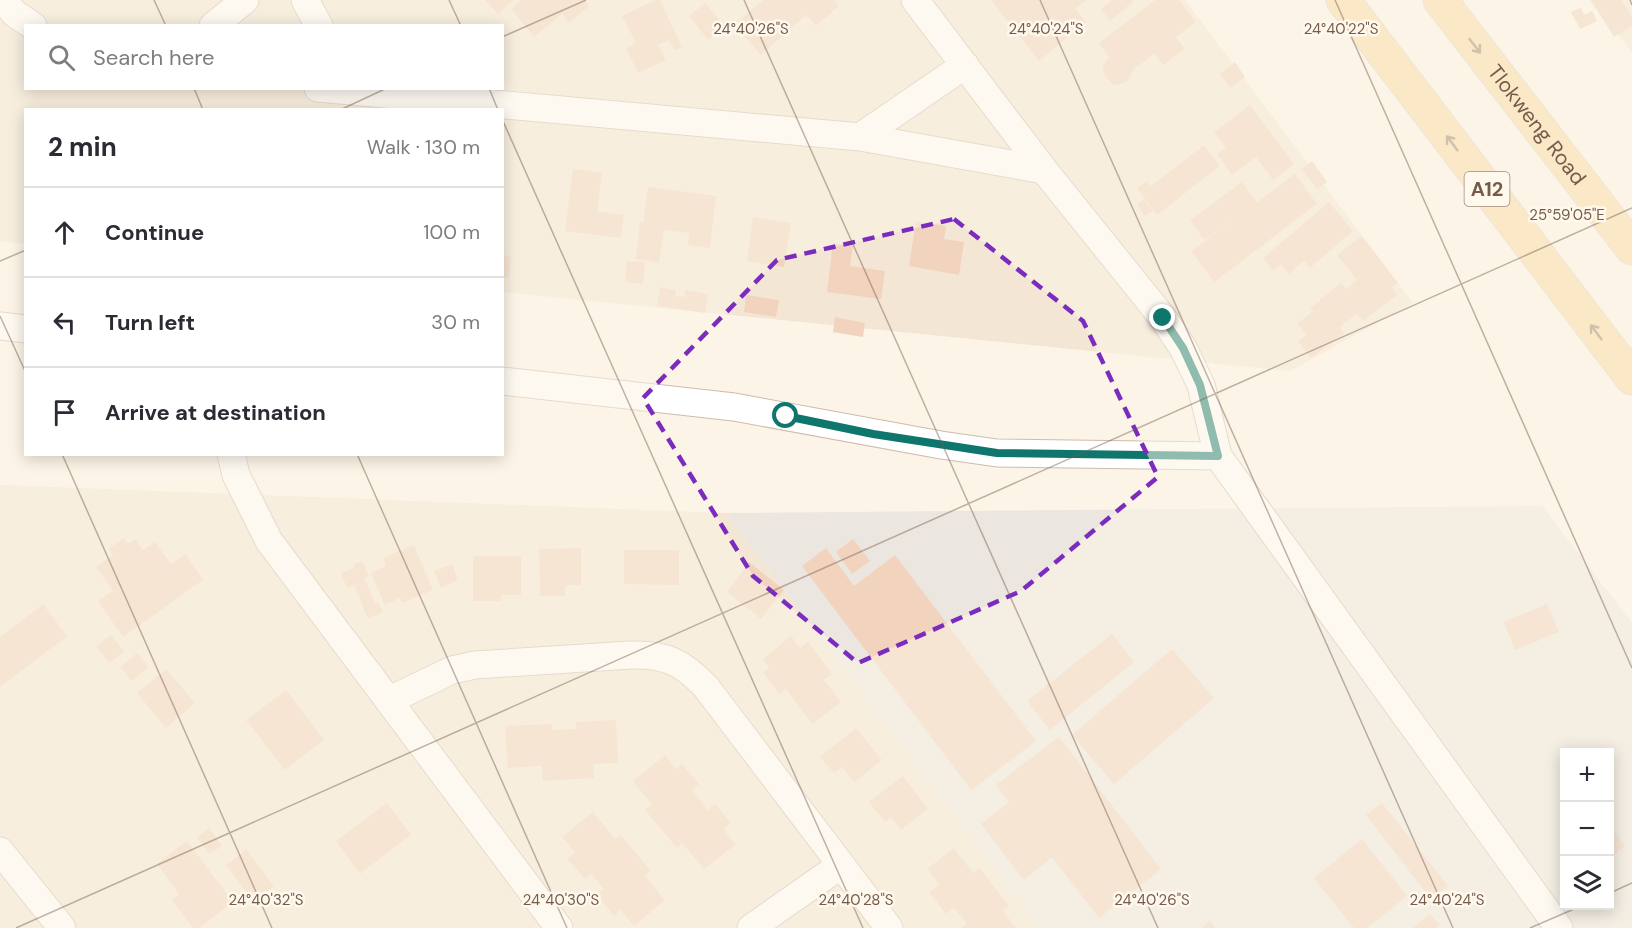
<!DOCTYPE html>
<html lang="en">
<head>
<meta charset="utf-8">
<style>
	body { margin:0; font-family:"DM Sans",sans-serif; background:#f2f2f3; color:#2b2b33 }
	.controls { position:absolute; right:18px; bottom:18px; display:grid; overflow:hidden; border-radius:0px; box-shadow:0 3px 15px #0003 }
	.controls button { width:54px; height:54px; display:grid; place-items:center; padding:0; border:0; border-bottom:2px solid #e1e1e2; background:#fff; color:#2b2b33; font:30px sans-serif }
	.stop { position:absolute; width:18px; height:18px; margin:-14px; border:4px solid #0f766e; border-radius:50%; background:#fff }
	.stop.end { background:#0f766e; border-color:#fff; box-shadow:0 2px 6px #0008 }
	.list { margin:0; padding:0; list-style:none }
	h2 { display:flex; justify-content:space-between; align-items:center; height:78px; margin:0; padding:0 24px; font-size:26px }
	h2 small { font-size:20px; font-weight:400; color:#7c7c81 }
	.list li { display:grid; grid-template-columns:39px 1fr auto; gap:18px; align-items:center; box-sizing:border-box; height:90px; padding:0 24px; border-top:2px solid #e1e1e2 }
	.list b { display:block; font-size:22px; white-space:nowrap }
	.list em { font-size:20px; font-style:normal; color:#7c7c81 }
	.icon { flex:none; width:33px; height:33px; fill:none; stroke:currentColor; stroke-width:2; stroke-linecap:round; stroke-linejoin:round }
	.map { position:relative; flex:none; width:1632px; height:928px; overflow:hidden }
	.search { position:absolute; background:#fff; box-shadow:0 3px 15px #0003; left:24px; top:24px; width:480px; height:66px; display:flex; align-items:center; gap:15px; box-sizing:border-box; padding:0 21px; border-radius:0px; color:#7c7c81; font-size:22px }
	.panel { position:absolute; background:#fff; box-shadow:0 3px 15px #0003; left:24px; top:108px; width:480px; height:348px; border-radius:0px }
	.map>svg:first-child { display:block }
</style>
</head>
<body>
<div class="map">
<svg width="1632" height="928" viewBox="0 0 1632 928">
	<rect width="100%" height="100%" fill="#fcf4e6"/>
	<path fill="#f4e6d5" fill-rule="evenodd" d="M 0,0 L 1185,0 L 1413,303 L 1290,371 L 503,292 L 502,110 L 26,110 L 25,244 L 0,241 ZM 26,26 L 502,26 L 502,88 L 26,88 Z
		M 1589,0 L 1632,0 L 1632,52 Z
		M 0,485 L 726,513 L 1040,928 L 0,928 Z"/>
	<path fill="#ece6e0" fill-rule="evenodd" d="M 1542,506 L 1632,623 L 1632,928 L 1040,928 L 726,513 ZM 1564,752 L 1610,752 L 1610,906 L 1564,906 Z"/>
	<path fill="#f1d3be" d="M 485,0 L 513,0 L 498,14 Z
		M 521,0 L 585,0 L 589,6 L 569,23 L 562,14 L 534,37 L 511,9 Z
		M 655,0 L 660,0 L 682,47 L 674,50 L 669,40 L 658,45 L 666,60 L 638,73 L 626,48 L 636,43 L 622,16 Z
		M 763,0 L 834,0 L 839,6 L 816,26 L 806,15 L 761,55 L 734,25 Z
		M 991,0 L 1086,0 L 1075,9 L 1086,22 L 1039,61 Z
		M 1112,0 L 1131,0 L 1133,2 L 1110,21 L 1101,9 Z
		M 1155,0 L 1179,0 L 1196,22 L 1176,37 L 1185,49 L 1163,65 L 1154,54 L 1133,70 L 1128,81 L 1117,85 L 1112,84 L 1104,75 L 1103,69 L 1104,64 L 1109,57 L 1099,43 Z
		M 1591,0 L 1621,0 L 1632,17 L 1632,26 L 1614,37 Z
		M 705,3 L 725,26 L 708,40 L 689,16 Z
		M 1581,8 L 1584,15 L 1592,11 L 1597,21 L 1580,29 L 1571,12 Z
		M 1235,62 L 1245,77 L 1230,88 L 1220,74 Z
		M 1250,105 L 1294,164 L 1273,180 L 1256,157 L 1232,175 L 1217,154 L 1226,148 L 1214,132 Z
		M 1204,145 L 1220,166 L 1157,215 L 1137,188 L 1147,181 L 1151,186 Z
		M 1312,161 L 1327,182 L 1317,189 L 1302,169 Z
		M 573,169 L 602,173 L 597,211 L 624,215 L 621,238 L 565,231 Z
		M 1295,174 L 1317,204 L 1214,282 L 1191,251 L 1231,221 L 1204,240 L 1190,220 L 1242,182 L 1257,202 Z
		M 648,187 L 716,196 L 710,248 L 688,245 L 689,233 L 664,230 L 659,263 L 636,259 L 640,222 L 643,223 Z
		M 1144,199 L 1153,211 L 1145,216 L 1137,205 Z
		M 1329,202 L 1353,231 L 1310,268 L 1304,261 L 1289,274 L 1281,265 L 1273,271 L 1263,258 Z
		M 753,217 L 791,223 L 784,267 L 747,261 Z
		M 916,221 L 946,226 L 944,239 L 964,242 L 959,275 L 909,266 Z
		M 1362,236 L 1398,283 L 1392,287 L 1397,295 L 1363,321 L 1357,314 L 1340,327 L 1344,333 L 1311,358 L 1298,341 L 1306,335 L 1297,324 L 1313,311 L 1310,308 L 1341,283 L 1346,289 L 1357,280 L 1337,255 Z
		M 833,243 L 853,246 L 850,266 L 885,271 L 881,299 L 827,292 Z
		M 502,255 L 511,256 L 509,278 L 502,278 Z
		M 627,261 L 645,262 L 643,284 L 625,282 Z
		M 660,287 L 676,290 L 675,296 L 684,297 L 685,290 L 708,294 L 705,313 L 657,306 Z
		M 746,295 L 779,300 L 776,317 L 744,312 Z
		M 835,317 L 865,323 L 863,337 L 833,332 Z
		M 124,538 L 128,544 L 135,539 L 143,550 L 155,542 L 171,564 L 186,554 L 203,580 L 123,637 L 98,601 L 113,591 L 96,567 L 113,555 L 109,548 Z
		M 853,539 L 870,561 L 852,574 L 836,552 Z
		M 414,545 L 433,590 L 402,603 L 400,598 L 385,605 L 371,573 L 386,566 L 383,558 Z
		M 581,548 L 581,585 L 565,585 L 565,596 L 540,596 L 539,549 Z
		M 826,548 L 854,586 L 895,555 L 1036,741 L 971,790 L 802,566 Z
		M 624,550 L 679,550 L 679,585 L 624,584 Z
		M 473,556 L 521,556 L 521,595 L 501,595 L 501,601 L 473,601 Z
		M 362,561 L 369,576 L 364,578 L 375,603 L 378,602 L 383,612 L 368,619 L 354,585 L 347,588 L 341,573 L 354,568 L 353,565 Z
		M 749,562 L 784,590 L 761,619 L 727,592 Z
		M 452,564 L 458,580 L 441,588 L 434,571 Z
		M 43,604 L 67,636 L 0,687 L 0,637 Z
		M 1547,604 L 1559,632 L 1515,650 L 1504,622 Z
		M 1112,634 L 1134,662 L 1050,730 L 1027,701 Z
		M 111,635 L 124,652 L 109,663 L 96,646 Z
		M 791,636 L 800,648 L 808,642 L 832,674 L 824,680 L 841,702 L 812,724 L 786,689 L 779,694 L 763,673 L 769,668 L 763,659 Z
		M 1172,649 L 1214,698 L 1114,784 L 1072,735 Z
		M 137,653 L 149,667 L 132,681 L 120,667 Z
		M 166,669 L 195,703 L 166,728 L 137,693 Z
		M 286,690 L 324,740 L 285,770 L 246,720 Z
		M 616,720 L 618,763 L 593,764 L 594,778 L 543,781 L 542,766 L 508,768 L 505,726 L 552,724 L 552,730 L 576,729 L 576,722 Z
		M 856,728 L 882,760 L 854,782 L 842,767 L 834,773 L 820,757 Z
		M 1059,737 L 1161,869 L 1099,918 L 1052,857 L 1024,880 L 981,824 L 1009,802 L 996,785 Z
		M 665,755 L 676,769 L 682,764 L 699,784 L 692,790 L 708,810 L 715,804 L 731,823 L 723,829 L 736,844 L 704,869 L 682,843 L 677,848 L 645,810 L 652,805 L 633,781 Z
		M 903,776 L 928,809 L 901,830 L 890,817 L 885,822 L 869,802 Z
		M 387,803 L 411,835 L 360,874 L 336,841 Z
		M 1382,803 L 1448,886 L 1431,899 L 1366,815 Z
		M 593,812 L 615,839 L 621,835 L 651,871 L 645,876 L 665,900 L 634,926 L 621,910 L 614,916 L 597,895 L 604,889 L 591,874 L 585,879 L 567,859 L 575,852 L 562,837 Z
		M 1610,826 L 1625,846 L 1610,858 Z
		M 209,828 L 222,846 L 209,854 L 197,837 Z
		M 1362,839 L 1407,896 L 1367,928 L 1354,928 L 1314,878 Z
		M 187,841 L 233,902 L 199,928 L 193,928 L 172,900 L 179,894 L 157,864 Z
		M 954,848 L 973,873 L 980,868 L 1009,906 L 1003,911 L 1016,928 L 961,928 L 967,924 L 954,908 L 946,914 L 929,892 L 939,884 L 927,869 Z
		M 246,849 L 274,886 L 254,902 L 226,865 Z
		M 1430,914 L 1440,925 L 1436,928 L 1413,928 Z
		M 1210,921 L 1215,928 L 1201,928 Z"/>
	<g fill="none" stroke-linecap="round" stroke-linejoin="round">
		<defs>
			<path id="minor" d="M 4,0 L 14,13 L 33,26
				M 305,0 L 319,26
				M 213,26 L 245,0
				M 318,88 L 860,137 L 1044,170 L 915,0
				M 860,137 L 965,65
				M 1044,170 L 1163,318 L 1183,348 L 1201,385 L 1218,456 L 1559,928
				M 0,326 L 26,329
				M 502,381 L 734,407 L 941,445 L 997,453 L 1218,456
				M 231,454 L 236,475 L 269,541 L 559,928
				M 390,700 L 452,670 L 475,665 L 631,655 C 666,654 682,662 706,687 L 889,928
				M 0,851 L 62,928
				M 751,928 L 841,865"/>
			<g id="primary">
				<path d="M 1343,0 L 1632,378"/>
				<path id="s1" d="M 1440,0 L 1632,248"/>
			</g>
		</defs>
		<use href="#minor" stroke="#cebcad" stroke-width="29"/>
		<use href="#primary" stroke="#dbd4d0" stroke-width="35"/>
		<use href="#minor" stroke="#fff" stroke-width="27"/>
		<use href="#primary" stroke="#fadaa0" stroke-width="33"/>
	</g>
	<defs><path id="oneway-shaft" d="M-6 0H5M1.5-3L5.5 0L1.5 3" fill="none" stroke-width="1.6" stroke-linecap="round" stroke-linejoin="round" transform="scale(1.5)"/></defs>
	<g stroke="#9e8164">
		<use href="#oneway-shaft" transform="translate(1475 46) rotate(52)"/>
		<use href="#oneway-shaft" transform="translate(1452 143) rotate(-127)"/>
		<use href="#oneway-shaft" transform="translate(1596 332) rotate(-127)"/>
	</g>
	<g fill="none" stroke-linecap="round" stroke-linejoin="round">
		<path stroke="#0f766e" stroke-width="8" d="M 786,416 L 873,434 L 997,453 L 1218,456 L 1200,385 L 1183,348 L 1163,318"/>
	</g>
	<path d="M0 0H1632V928H0ZM 954,219 L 1083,321 L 1158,477 L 1021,591 L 858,663 L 753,576 L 643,398 L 777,260 Z" fill="#fcf4e6" fill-opacity=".55" fill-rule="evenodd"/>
	<path fill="none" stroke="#7b2cbf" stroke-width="4.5" stroke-dasharray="12 8" stroke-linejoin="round" d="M 954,219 L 1083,321 L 1158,477 L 1021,591 L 858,663 L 753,576 L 643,398 L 777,260 Z"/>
	<path fill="none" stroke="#765b4b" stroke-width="1.5" stroke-opacity="0.45" d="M 154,0 L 166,26M 449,0 L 461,26M 744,0 L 1158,928M 1040,0 L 1453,928M 1335,0 L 1632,668M 1630,0 L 1632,5M 502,37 L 586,0M 194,88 L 203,110M 489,88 L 498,110M 340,110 L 387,88M 502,119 L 863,928M 0,261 L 26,250M 0,316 L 26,373M 62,454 L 272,928M 357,454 L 567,928M 1610,893 L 1632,883M 16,928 L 1632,208M 1530,928 L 1581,906"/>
	<g text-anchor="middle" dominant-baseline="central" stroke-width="5" stroke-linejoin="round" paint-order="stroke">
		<rect fill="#fff8ed" stroke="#9f8a7c" stroke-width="1.5" x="1464.5" y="172" width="45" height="34" rx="4.5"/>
		<g font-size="20" font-weight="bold" fill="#765b4b">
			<text x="1487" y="189">A12</text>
		</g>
		<g font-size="21" fill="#765b4b" stroke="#fff8ed">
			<text stroke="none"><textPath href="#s1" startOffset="158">Tlokweng Road</textPath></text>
		</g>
	</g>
	<g font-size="15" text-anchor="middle" fill="#765b4b" stroke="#fff8ed" stroke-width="5" stroke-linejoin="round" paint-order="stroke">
		<text x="751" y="34">24°40'26"S</text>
		<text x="1046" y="34">24°40'24"S</text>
		<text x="1341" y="34">24°40'22"S</text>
		<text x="1567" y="220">25°59'05"E</text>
		<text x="266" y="905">24°40'32"S</text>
		<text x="561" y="905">24°40'30"S</text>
		<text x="856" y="905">24°40'28"S</text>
		<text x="1152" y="905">24°40'26"S</text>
		<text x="1447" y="905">24°40'24"S</text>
	</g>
</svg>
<div class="controls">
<button>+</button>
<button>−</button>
<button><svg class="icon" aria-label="layers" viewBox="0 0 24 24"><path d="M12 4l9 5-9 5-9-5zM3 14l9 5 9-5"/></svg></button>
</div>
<div class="stop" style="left:786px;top:416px"></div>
<div class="stop end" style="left:1163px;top:318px"></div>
<div class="search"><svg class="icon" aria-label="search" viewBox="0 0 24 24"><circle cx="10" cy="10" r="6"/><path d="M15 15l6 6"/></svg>Search here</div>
<section class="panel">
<h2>2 min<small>Walk · 130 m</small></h2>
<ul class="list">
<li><svg class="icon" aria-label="ahead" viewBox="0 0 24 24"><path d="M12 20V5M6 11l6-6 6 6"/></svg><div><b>Continue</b></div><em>100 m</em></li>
<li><svg class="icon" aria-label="left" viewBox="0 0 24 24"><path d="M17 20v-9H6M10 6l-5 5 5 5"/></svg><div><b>Turn left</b></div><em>30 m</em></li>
<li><svg class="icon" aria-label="arrive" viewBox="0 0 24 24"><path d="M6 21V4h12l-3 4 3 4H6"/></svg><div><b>Arrive at destination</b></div></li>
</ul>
</section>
</div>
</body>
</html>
